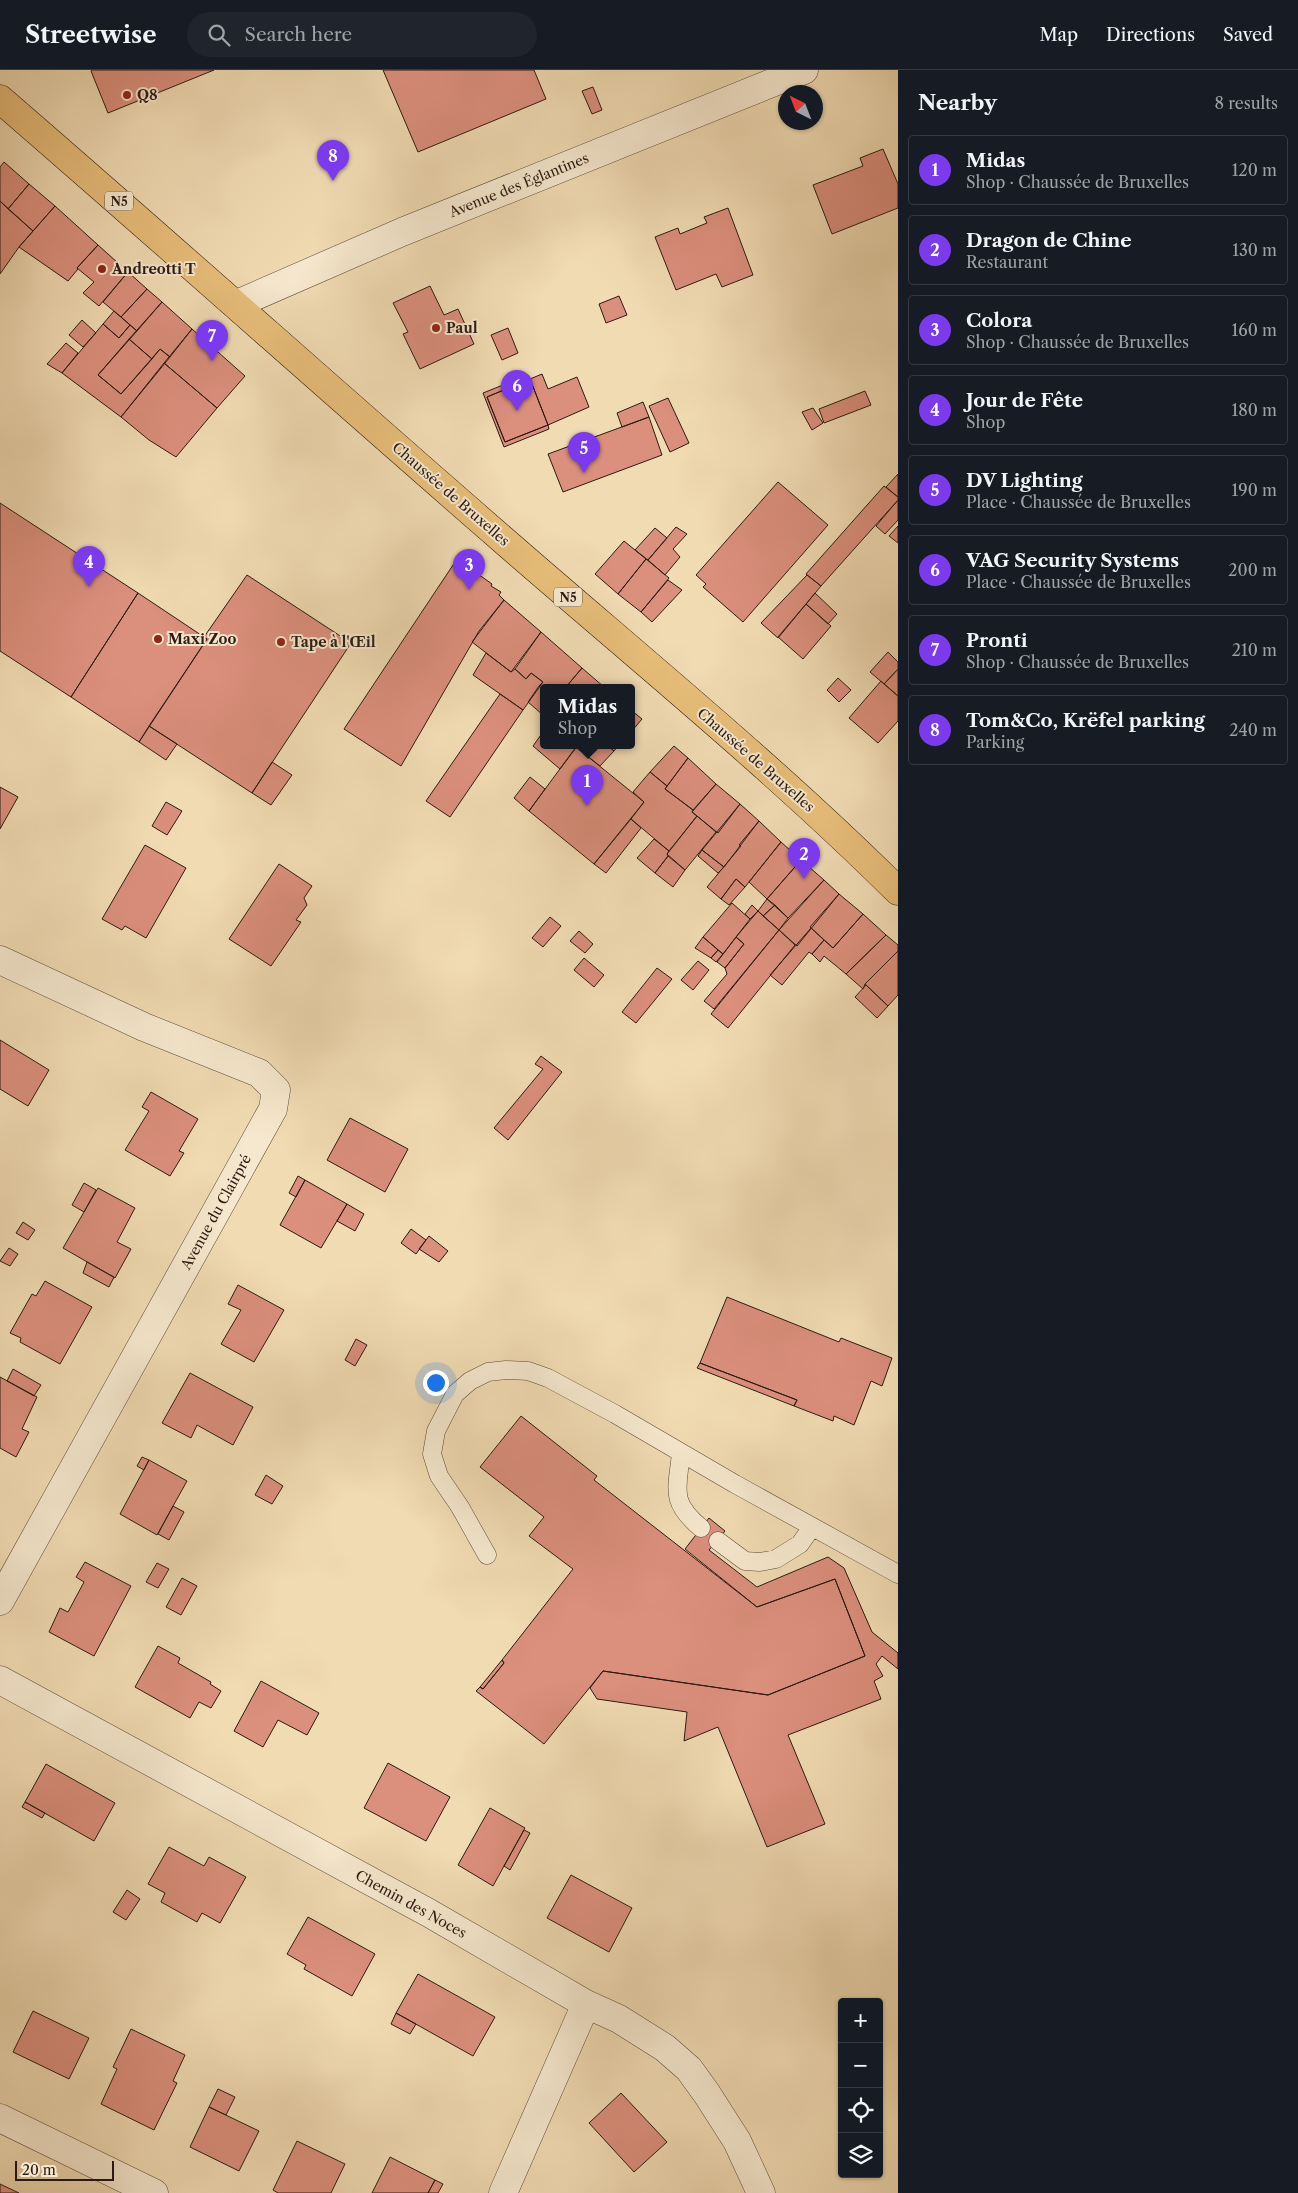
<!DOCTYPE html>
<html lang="en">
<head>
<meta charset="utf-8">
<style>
	body { margin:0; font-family:"Libre Caslon Text",serif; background:#20242c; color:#f1f3f6 }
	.controls { position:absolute; right:15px; bottom:15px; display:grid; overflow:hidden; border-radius:5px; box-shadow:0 1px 4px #0004 }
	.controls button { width:45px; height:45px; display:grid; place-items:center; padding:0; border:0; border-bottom:1px solid #363941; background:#171b24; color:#f1f3f6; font:25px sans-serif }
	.compass { position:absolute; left:778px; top:15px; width:45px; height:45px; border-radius:50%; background:#171b24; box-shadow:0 1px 4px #0004; rotate:318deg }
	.scale { position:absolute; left:15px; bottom:12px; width:99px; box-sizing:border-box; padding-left:5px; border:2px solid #2c1a12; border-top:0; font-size:14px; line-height:18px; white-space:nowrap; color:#2c1a12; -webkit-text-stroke:4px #f6e8ce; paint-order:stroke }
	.you { position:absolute; left:435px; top:1312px; width:18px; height:18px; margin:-12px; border:4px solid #fff; border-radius:50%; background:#1a73e8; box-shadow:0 0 0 8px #1a73e833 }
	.badge { display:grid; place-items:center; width:32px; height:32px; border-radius:50%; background:#7c3aed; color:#fff; font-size:16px; font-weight:700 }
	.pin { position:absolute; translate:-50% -41px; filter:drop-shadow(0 1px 2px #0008) }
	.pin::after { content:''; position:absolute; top:26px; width:18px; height:15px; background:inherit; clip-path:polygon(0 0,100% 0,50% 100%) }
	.popup { position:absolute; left:540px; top:614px; width:95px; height:65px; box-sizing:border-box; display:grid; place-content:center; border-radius:5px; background:#171b24; filter:drop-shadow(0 1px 4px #0005); font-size:16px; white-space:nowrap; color:#9ea1a6 }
	.popup b { font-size:19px; color:#f1f3f6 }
	.popup::after { content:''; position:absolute; left:50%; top:100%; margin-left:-10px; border:10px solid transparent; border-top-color:#171b24 }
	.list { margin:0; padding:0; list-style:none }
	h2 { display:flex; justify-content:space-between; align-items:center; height:65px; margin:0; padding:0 20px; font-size:21px }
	h2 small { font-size:16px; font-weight:400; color:#9ea1a6 }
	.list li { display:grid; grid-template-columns:32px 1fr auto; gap:15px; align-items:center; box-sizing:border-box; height:70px; margin:0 10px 10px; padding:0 10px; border:1px solid #363941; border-radius:5px }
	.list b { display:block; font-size:19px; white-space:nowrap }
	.list p { margin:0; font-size:16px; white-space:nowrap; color:#9ea1a6 }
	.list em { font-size:16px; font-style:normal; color:#9ea1a6 }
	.icon { flex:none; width:28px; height:28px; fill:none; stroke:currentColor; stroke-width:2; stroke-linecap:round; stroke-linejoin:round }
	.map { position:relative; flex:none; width:898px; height:2123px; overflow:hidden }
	header { display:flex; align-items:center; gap:30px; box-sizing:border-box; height:70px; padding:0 25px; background:#171b24; border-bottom:1px solid #363941 }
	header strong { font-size:24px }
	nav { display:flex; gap:28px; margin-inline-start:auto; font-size:18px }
	.search { width:350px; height:45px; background:#20242c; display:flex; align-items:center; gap:12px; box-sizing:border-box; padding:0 18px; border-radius:28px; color:#9ea1a6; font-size:19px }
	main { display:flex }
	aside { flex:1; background:#171b24 }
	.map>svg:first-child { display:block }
</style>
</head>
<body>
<header>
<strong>Streetwise</strong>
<div class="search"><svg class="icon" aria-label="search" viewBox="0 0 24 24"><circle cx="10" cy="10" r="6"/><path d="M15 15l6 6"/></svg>Search here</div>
<nav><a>Map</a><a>Directions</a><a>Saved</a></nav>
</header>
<main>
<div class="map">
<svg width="898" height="2123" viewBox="0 0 898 2123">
	<rect width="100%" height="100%" fill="#f1dbb3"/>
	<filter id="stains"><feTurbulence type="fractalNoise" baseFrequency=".004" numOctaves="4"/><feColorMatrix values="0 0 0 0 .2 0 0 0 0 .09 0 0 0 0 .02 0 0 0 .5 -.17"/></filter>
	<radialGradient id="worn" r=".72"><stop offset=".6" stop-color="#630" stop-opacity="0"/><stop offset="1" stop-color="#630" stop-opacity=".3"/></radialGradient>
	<path fill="#db8f7d" stroke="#2c1a12" d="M 214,0 L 108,43 L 91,1 L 92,0 Z
		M 383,0 L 534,0 L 546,29 L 418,82 Z
		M 593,17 L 602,40 L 592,44 L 582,21 Z
		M 883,79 L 898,114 L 898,138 L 832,164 L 813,115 L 863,96 L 860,88 Z
		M 4,92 L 29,114 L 8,139 L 0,131 L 0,97 Z
		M 29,114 L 55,136 L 33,161 L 8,139 Z
		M 0,131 L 33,161 L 19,177 L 0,204 Z
		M 55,136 L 98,175 L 77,198 L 78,199 L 68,211 L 19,177 Z
		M 728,138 L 753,205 L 722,217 L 716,204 L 676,220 L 655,167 L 678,158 L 680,164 L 707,153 L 704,147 Z
		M 98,175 L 128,202 L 99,236 L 83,223 L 94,212 L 77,198 Z
		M 128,202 L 147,219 L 121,247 L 103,232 Z
		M 430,216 L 444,245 L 458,239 L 474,274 L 420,299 L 403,264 L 408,262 L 393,233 Z
		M 147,219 L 162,232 L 137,261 L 121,247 Z
		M 619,226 L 627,245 L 606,253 L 599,234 Z
		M 162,232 L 192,259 L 170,287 L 160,279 L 152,289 L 129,269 Z
		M 114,241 L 130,255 L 119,268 L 103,254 Z
		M 82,250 L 96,263 L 83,277 L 69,265 Z
		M 103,254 L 119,268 L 130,255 L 137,261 L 98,305 L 121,324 L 160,279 L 170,287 L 121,347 L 62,303 Z
		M 508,258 L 518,283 L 502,290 L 491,265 Z
		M 192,259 L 245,306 L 217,338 L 164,293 Z
		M 129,269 L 152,289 L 121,324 L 98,305 Z
		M 66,273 L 78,283 L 62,303 L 47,294 Z
		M 164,293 L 217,338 L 176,387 L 149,370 L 121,347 Z
		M 542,304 L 548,319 L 577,307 L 589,337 L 548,355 L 530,309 Z
		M 528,305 L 530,309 L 487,327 L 505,372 L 548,355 L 549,359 L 504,377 L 483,323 Z
		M 530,309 L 548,355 L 505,372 L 487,327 Z
		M 865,321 L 871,335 L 824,353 L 819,339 Z
		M 668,328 L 689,373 L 670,382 L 649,336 Z
		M 643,332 L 649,347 L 622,357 L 617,343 Z
		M 813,338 L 823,353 L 812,360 L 802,342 Z
		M 649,347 L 662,385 L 563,422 L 548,384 Z
		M 898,404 L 898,427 L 886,417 Z
		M 778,412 L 828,455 L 743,552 L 703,517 L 706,514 L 696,505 Z
		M 884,416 L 898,427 L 898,430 L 821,516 L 806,504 Z
		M 898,430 L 898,450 L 885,464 L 876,456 Z
		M 0,433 L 138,523 L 71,627 L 0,581 Z
		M 898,456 L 898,473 L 889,466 Z
		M 676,457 L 687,464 L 673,479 L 680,487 L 665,505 L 648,490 Z
		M 655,458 L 667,468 L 648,490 L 635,480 Z
		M 624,471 L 646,489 L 618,524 L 595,504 Z
		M 457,489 L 492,514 L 491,516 L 501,522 L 499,525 L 504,530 L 479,561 L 401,696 L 344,659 Z
		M 646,489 L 669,508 L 641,542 L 618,524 Z
		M 247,505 L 351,573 L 252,723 L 149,656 L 207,569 L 204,567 Z
		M 807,505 L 821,516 L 778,568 L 761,553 Z
		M 668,510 L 682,520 L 652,552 L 641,542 Z
		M 138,523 L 207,569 L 139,672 L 71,627 Z
		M 815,523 L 837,544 L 828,554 L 806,534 Z
		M 504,530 L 541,562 L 511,602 L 472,572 Z
		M 806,534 L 831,556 L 803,589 L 778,567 Z
		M 541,562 L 582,598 L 566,617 L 543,617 L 543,620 L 539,616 L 543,612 L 531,603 L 526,609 L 515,599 Z
		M 888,582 L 898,592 L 898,599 L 884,614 L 870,602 Z
		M 486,583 L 511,602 L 515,599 L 526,609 L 531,603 L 543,612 L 523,640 L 473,605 Z
		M 582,598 L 604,617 L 566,617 Z
		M 898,599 L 898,626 L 884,614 Z
		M 838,608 L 851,620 L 839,632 L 827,620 Z
		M 881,611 L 898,626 L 898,651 L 878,673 L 849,648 Z
		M 539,616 L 543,620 L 543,645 L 528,632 Z
		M 500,624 L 523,640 L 450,747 L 426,731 Z
		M 631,640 L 642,649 L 631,662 Z
		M 149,656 L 177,674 L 166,690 L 139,672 Z
		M 543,662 L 543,675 L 578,675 L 560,699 L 533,676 Z
		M 578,675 L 607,675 L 614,681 L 600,696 L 576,677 Z
		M 607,675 L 619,675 L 614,681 Z
		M 674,676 L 688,688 L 667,716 L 650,702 Z
		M 576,677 L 644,732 L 594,794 L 529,741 Z
		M 688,688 L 716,714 L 693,740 L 665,719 Z
		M 272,692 L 292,705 L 271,735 L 252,723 Z
		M 650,702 L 667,716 L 665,719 L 693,740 L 692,742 L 697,746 L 669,781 L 631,749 L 644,732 L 633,722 Z
		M 530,707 L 545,719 L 529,741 L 514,728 Z
		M 716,714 L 740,734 L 718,763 L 692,742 Z
		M 0,717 L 18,727 L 0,759 Z
		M 166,732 L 182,741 L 167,765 L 152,756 Z
		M 740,734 L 759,751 L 724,797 L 702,780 Z
		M 697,746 L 716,762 L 685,800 L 667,784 Z
		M 631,749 L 641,758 L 606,803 L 594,794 Z
		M 759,751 L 781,772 L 745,817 L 736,809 L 721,829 L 707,817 L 741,776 L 739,775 Z
		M 654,769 L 669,781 L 667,784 L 668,786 L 655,803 L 637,788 Z
		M 781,772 L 801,790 L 767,829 L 749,812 Z
		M 145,775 L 186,798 L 146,868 L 125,856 L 122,860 L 102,849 Z
		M 702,780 L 724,797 L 718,803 L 698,786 Z
		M 668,786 L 685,800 L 673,817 L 655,803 Z
		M 801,790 L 824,810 L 788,848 L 767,829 Z
		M 279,794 L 312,816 L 304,828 L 307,835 L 296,850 L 301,852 L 271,896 L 229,869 Z
		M 736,809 L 745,817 L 729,835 L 721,829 Z
		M 824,810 L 839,824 L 797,876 L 779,860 Z
		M 839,824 L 863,844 L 833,878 L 810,857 Z
		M 767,829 L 775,835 L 763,846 L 758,841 Z
		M 732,833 L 750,849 L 723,884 L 703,867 Z
		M 752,835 L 758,841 L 750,849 L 745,844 Z
		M 775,835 L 788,848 L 779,860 L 763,846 Z
		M 758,841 L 779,860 L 714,939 L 704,931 L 727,904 L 725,898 L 744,874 L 736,867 Z
		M 863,844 L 886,865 L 846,904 L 824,886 L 820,892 L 812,884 L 824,870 L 833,878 Z
		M 550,847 L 561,856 L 543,877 L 532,868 Z
		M 811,858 L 824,870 L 812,884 L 809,882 L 782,915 L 770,905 Z
		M 779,860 L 795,875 L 728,958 L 711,944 Z
		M 579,861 L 593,874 L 585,883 L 570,871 Z
		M 886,865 L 898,875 L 898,881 L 865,914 L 863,919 L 846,904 Z
		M 703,867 L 718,880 L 711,888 L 695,878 Z
		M 736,867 L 744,874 L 725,898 L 717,892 Z
		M 718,880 L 723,884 L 716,892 L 711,888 Z
		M 898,881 L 898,925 L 888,936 L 865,914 Z
		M 584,888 L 604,905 L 594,917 L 574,900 Z
		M 698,891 L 709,900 L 693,920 L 681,910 Z
		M 657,898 L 672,909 L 636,953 L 622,942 Z
		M 866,915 L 888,936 L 877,948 L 855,927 Z
		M 0,970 L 49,1000 L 28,1036 L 0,1019 Z
		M 541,986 L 562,1002 L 508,1070 L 494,1058 L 543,999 L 535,994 Z
		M 151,1022 L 198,1049 L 179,1081 L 184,1083 L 170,1106 L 125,1080 L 149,1041 L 142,1037 Z
		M 350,1048 L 408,1079 L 385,1122 L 327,1090 Z
		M 298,1106 L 305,1110 L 296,1127 L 289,1123 Z
		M 305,1110 L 347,1134 L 321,1178 L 280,1155 Z
		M 84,1113 L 96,1120 L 84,1142 L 72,1135 Z
		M 98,1118 L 135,1138 L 117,1172 L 131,1179 L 115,1208 L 63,1178 Z
		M 347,1134 L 364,1144 L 355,1161 L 337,1151 Z
		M 23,1152 L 35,1160 L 28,1170 L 16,1163 Z
		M 411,1159 L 426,1170 L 416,1184 L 401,1173 Z
		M 429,1166 L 448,1181 L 439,1192 L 419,1179 Z
		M 9,1178 L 18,1184 L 10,1196 L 0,1191 Z
		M 87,1192 L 114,1207 L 109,1217 L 83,1203 Z
		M 45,1211 L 92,1237 L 60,1294 L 20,1272 L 21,1268 L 10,1263 L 32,1224 L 36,1226 Z
		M 238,1215 L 284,1240 L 254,1292 L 221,1274 L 241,1240 L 228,1234 Z
		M 727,1227 L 839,1272 L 841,1268 L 892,1288 L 882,1316 L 871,1311 L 854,1355 L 834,1346 L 833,1351 L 794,1336 L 797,1330 L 700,1293 Z
		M 356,1269 L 367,1275 L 355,1296 L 345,1290 Z
		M 700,1293 L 797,1330 L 794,1336 L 697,1298 Z
		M 13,1299 L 41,1315 L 34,1326 L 7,1311 Z
		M 190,1303 L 253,1337 L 233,1375 L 197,1355 L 191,1368 L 162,1353 Z
		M 0,1307 L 37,1327 L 22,1359 L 29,1362 L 16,1387 L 0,1378 Z
		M 521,1346 L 597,1406 L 594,1410 L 757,1537 L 835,1509 L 865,1586 L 768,1625 L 603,1601 L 544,1674 L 476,1621 L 480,1617 L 483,1619 L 504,1593 L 502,1590 L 573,1499 L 529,1466 L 544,1447 L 480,1397 Z
		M 142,1387 L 149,1390 L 144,1400 L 137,1396 Z
		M 149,1390 L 187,1411 L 157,1465 L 120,1444 Z
		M 266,1405 L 283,1416 L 272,1434 L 255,1425 Z
		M 173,1436 L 184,1442 L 169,1470 L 158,1464 Z
		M 709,1448 L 725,1461 L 709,1480 L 757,1517 L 828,1487 L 844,1498 L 872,1562 L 898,1583 L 898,1599 L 882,1586 L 876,1594 L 883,1606 L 874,1611 L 881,1629 L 788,1665 L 825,1754 L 767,1777 L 718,1657 L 684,1671 L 687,1642 L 597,1629 L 590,1618 L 603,1601 L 768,1625 L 865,1586 L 835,1509 L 757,1537 L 685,1479 Z
		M 85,1492 L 131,1516 L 94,1586 L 49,1562 L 60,1538 L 68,1542 L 84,1512 L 76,1507 Z
		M 157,1493 L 169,1499 L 158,1518 L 146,1512 Z
		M 182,1508 L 197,1516 L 181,1545 L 166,1537 Z
		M 158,1576 L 180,1588 L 178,1593 L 211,1612 L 210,1614 L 221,1621 L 211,1638 L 199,1632 L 190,1648 L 135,1617 Z
		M 502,1590 L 504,1593 L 483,1619 L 480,1617 Z
		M 261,1611 L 319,1643 L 307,1665 L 278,1650 L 263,1677 L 234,1661 Z
		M 388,1693 L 450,1727 L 426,1771 L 364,1738 Z
		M 46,1694 L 115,1733 L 94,1771 L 25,1732 Z
		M 25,1732 L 45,1743 L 42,1748 L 22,1737 Z
		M 490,1738 L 525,1758 L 493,1816 L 458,1795 Z
		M 524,1760 L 530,1763 L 510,1800 L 504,1796 Z
		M 169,1777 L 204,1796 L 209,1787 L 246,1807 L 220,1853 L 202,1843 L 197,1852 L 161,1832 L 165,1823 L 148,1814 Z
		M 571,1805 L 632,1838 L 609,1882 L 547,1848 Z
		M 127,1820 L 140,1829 L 126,1850 L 113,1842 Z
		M 308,1847 L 375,1884 L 352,1926 L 304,1899 L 306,1895 L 287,1884 Z
		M 418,1904 L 495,1947 L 473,1986 L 396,1943 Z
		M 33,1941 L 89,1968 L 69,2009 L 13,1982 Z
		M 396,1943 L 416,1954 L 410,1964 L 391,1954 Z
		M 131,1959 L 185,1985 L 173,2011 L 177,2013 L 154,2060 L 101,2034 L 117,1999 L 113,1997 Z
		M 218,2019 L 235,2027 L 226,2045 L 209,2037 Z
		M 621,2023 L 667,2072 L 634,2102 L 589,2053 Z
		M 209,2037 L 259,2061 L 239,2101 L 190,2077 Z
		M 297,2071 L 345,2094 L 331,2123 L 278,2123 L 273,2120 Z
		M 390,2087 L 435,2110 L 428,2123 L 372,2123 Z
		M 435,2110 L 443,2114 L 438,2123 L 428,2123 Z
		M 0,2114 L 19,2123 L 0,2123 Z"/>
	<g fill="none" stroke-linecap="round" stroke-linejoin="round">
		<defs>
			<path id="service" d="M 681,1384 C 677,1420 670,1432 701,1458
				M 718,1471 L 745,1491 L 760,1492 L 776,1489 L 800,1474 L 812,1457
				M 487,1485 L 460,1437 L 439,1406 L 432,1384 L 436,1361 L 455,1324 L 470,1311 L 488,1302 L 506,1300 L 528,1301 L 548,1308 L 615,1344 L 735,1414 L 898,1504"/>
			<path id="minor" d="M 237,234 L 402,162 L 804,0
				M 0,890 L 144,957 L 259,1003 L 276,1020 L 273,1039 L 0,1531
				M 0,1610 L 429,1843 L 586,1934 L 619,1949 L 665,1978 L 689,1999 L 707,2024 L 737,2071 L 761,2123
				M 0,2048 L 154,2123
				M 503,2123 L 586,1934"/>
			<path id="primary" d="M 0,29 C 169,175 334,323 502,469 C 635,585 773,697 898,821"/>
		</defs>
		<use href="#service" stroke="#5d4a3a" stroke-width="19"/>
		<use href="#minor" stroke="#5d4a3a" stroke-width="29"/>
		<use href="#primary" stroke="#2c1a12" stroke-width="29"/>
		<use href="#service" stroke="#f6e8ce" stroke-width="18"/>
		<use href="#minor" stroke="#f6e8ce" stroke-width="28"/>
		<use href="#primary" stroke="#e8be7a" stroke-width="28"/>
	</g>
	<g fill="#8f2418" stroke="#f6e8ce" stroke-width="2">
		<circle cx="127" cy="25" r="5"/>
		<circle cx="102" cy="199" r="5"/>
		<circle cx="436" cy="258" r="5"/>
		<circle cx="158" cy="569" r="5"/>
		<circle cx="281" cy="572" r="5"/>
	</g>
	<g text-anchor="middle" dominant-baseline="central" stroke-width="4" stroke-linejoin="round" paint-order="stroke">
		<g fill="#f6e8ce" stroke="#69584a" stroke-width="1">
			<rect x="105" y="121.5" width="28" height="19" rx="4"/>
			<rect x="554" y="517.5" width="28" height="19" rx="4"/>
		</g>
		<g font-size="12" font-weight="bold" fill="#2c1a12">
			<text x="119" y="131">N5</text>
			<text x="568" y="527">N5</text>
		</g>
		<g font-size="14" font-weight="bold" fill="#2c1a12" stroke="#f6e8ce" text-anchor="start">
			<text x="137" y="25">Q8</text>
			<text x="112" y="199">Andreotti T</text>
			<text x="446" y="258">Paul</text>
			<text x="168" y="569">Maxi Zoo</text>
			<text x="291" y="572">Tape à l'Œil</text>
		</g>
		<g font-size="14" fill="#2c1a12" stroke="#f6e8ce">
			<text transform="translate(519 115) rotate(-22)">Avenue des Églantines</text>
			<text transform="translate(451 424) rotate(41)">Chaussée de Bruxelles</text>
			<text transform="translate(756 690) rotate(41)">Chaussée de Bruxelles</text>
			<text transform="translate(216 1142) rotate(-61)">Avenue du Clairpré</text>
			<text transform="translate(411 1834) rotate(29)">Chemin des Noces</text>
		</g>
	</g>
	<rect width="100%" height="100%" filter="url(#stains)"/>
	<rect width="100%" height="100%" fill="url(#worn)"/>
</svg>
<div class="controls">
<button>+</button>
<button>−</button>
<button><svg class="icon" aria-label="locate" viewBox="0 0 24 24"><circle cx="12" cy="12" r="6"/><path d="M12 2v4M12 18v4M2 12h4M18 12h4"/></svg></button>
<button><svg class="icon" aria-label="layers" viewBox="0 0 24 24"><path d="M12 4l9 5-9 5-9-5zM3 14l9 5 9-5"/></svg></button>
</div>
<svg class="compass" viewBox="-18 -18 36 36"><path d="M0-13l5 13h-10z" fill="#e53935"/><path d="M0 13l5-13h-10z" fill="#9ea1a6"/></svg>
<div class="scale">20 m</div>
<div class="you"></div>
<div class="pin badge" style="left:587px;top:736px">1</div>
<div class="popup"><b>Midas</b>Shop</div>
<div class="pin badge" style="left:804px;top:809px">2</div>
<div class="pin badge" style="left:469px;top:520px">3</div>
<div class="pin badge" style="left:89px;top:517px">4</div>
<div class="pin badge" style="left:584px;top:403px">5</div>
<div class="pin badge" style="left:517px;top:341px">6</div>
<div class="pin badge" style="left:212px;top:291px">7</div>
<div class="pin badge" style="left:333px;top:111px">8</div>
</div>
<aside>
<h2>Nearby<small>8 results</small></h2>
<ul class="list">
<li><span class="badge">1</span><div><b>Midas</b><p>Shop · Chaussée de Bruxelles</p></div><em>120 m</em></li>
<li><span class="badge">2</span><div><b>Dragon de Chine</b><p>Restaurant</p></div><em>130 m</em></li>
<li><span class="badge">3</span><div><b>Colora</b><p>Shop · Chaussée de Bruxelles</p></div><em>160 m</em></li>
<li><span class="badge">4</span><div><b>Jour de Fête</b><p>Shop</p></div><em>180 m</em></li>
<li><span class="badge">5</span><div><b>DV Lighting</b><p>Place · Chaussée de Bruxelles</p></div><em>190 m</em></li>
<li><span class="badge">6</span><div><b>VAG Security Systems</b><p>Place · Chaussée de Bruxelles</p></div><em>200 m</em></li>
<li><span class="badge">7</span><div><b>Pronti</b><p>Shop · Chaussée de Bruxelles</p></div><em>210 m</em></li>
<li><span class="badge">8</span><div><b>Tom&amp;Co, Krëfel parking</b><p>Parking</p></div><em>240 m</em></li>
</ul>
</aside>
</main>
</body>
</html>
